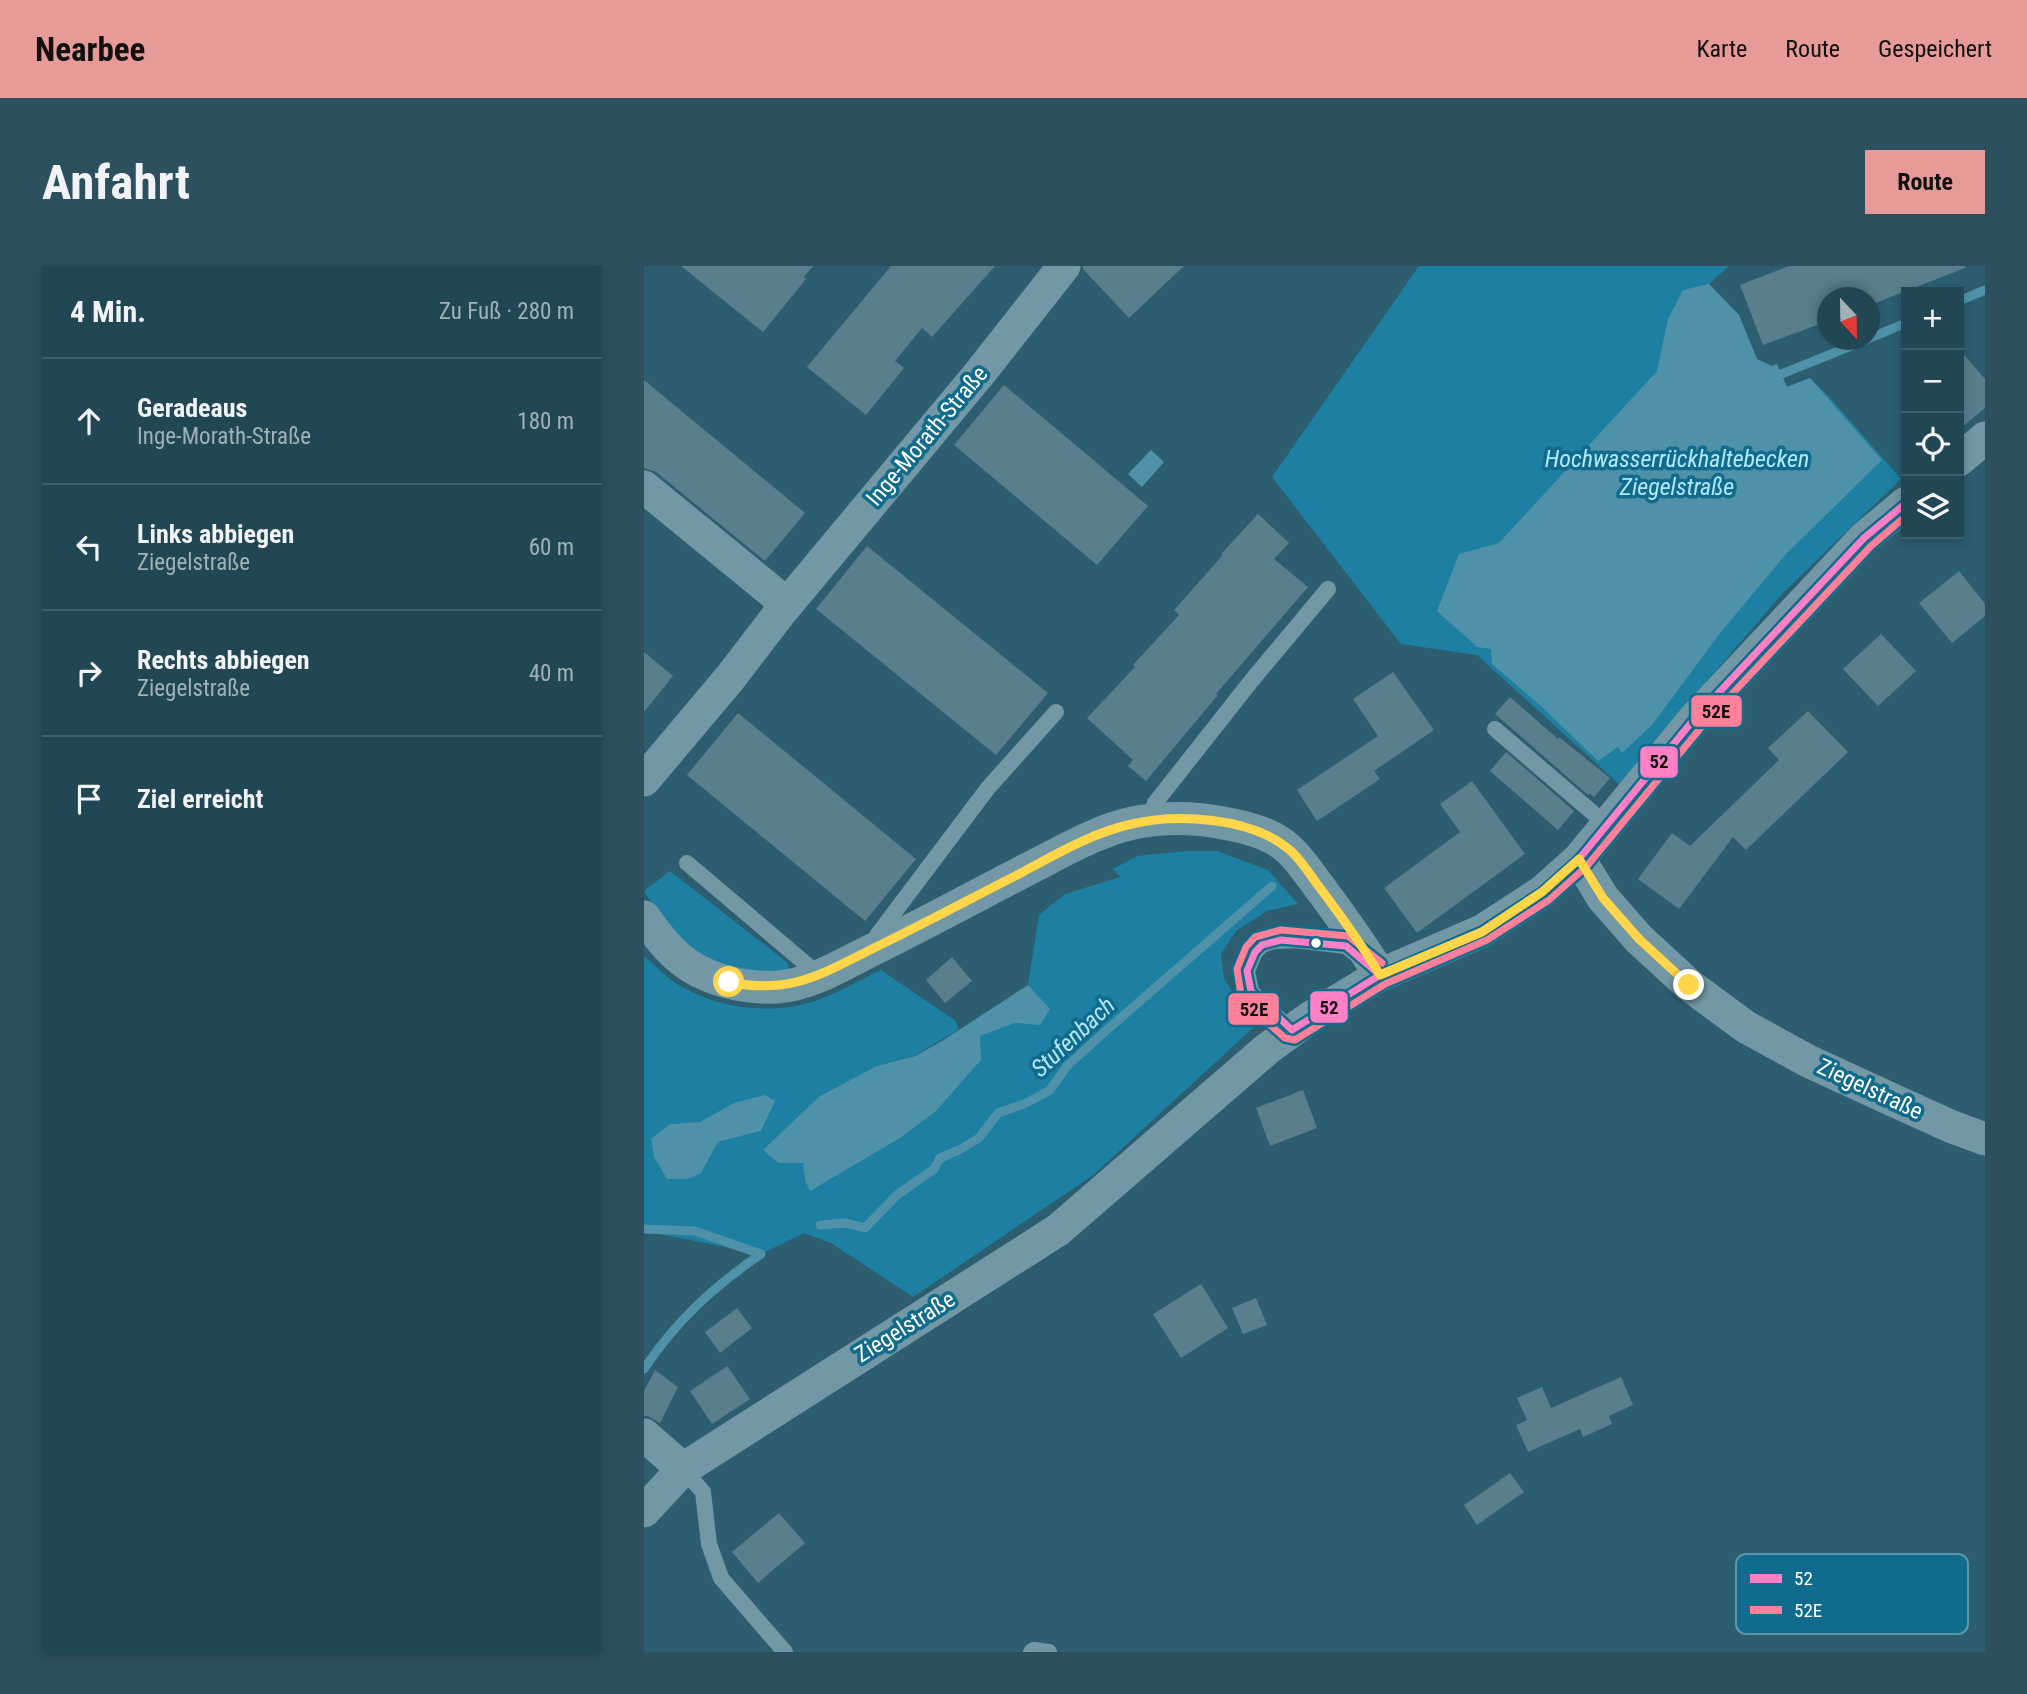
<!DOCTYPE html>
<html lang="de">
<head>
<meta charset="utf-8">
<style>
	body { margin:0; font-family:"Roboto Condensed",sans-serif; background:#2d505e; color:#f1f3f6 }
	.controls { position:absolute; right:21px; top:21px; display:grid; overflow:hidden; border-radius:0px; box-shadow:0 4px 10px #0003 }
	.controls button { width:63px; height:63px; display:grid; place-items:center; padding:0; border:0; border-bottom:2px solid #3e5e6b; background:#214654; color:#f1f3f6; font:35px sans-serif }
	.compass { position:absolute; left:1173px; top:21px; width:63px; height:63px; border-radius:50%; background:#214654; box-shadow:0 4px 10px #0003; rotate:158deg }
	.stop { position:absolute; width:21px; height:21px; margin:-16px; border:5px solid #ffd54a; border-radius:50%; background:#fff }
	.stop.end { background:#ffd54a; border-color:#fff; box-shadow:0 2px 7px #0008 }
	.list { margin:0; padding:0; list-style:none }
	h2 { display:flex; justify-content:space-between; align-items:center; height:91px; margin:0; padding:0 28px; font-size:30px }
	h2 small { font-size:23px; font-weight:400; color:#a2b1b8 }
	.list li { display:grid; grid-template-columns:46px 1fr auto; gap:21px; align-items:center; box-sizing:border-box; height:126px; padding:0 28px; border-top:2px solid #3e5e6b }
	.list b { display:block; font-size:26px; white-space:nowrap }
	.list p { margin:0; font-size:23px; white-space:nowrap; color:#a2b1b8 }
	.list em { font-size:23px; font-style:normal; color:#a2b1b8 }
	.icon { flex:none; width:38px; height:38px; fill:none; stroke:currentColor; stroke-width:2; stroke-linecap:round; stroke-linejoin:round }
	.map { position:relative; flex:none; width:1341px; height:1386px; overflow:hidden; border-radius:0px }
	header { display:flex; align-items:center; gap:42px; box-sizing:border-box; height:98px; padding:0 35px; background:#e69b98; color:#111 }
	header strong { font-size:33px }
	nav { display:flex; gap:38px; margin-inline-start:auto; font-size:24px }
	.intro { display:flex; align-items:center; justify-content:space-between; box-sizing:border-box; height:168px; padding:0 42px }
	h1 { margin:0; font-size:49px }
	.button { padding:18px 32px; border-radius:0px; background:#e69b98; color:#111; font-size:24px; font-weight:700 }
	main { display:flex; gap:42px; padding:0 42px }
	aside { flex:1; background:#214654; border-radius:0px; box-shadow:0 4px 10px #0003 }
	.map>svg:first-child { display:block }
</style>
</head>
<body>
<header>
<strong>Nearbee</strong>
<nav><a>Karte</a><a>Route</a><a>Gespeichert</a></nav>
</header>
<div class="intro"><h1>Anfahrt</h1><a class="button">Route</a></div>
<main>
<aside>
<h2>4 Min.<small>Zu Fuß · 280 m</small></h2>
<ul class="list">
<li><svg class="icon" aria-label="ahead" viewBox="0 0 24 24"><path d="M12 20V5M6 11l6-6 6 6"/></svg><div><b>Geradeaus</b><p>Inge-Morath-Straße</p></div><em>180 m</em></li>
<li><svg class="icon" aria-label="left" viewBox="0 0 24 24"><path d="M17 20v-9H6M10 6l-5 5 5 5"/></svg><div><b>Links abbiegen</b><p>Ziegelstraße</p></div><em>60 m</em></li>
<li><svg class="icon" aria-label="right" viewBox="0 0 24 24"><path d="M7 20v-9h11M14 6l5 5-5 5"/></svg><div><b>Rechts abbiegen</b><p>Ziegelstraße</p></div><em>40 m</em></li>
<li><svg class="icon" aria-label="arrive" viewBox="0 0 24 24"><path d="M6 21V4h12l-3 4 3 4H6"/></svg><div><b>Ziel erreicht</b></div></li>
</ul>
</aside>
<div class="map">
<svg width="1341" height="1386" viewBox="0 0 1341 1386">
	<rect width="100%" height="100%" fill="#2c5e70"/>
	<path fill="#1d7fa1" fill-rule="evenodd" d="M 775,0 L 1085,0 L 1065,18 L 1095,49 L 1113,93 L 1132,125 L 1166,112 L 1187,133 L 1257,213 L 1138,328 L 975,518 L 833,389 L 757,378 L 628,211 Z
		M 543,585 L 573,585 L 624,604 L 654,638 L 623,645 L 592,665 L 577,688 L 580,712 L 610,761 L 448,910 L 269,1031 L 187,977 L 160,967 L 117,988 L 0,965 L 0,690 C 11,699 21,710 33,718 C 74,743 129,750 174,734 C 196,726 216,714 237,704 L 312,755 L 314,764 L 270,790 L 233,800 L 119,884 L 134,897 L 160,897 L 161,914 L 336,770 L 405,743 L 384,719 L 395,649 L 421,628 L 476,611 L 469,603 L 493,590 ZM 56,856 L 117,865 L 74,876 L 26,858 Z
		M 26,605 L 144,697 L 145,705 L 98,705 L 51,688 L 23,661 L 0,625 Z"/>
	<path fill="#4f91a8" d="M 1065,18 L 1095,49 L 1113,93 L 1128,100 L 1133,98 L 1143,121 L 1166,112 L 1238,194 L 1142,288 L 1077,366 L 1008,459 L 978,487 L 974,481 L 954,495 L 898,441 L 848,398 L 847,383 L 833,381 L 793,345 L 815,288 L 855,277 L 1013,105 L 1024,53 L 1039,24 Z
		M 507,184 L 520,196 L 498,221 L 484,208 Z
		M 384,719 L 406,743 L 396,759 L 371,757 L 336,770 L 337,794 L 292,845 L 256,872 L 166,925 L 161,914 L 159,897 L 134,897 L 119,884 L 176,830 L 233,800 L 271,790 L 298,775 Z
		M 121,829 L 131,835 L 117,865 L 74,876 L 57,907 L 43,913 L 23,913 L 10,891 L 7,873 L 26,858 L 56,856 L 90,837 Z"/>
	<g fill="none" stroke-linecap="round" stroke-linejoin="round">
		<path stroke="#4f91a8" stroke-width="9" d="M 1315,35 L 1341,24
			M 1226,72 L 1262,57
			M 1131,114 L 1135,109 L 1222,74
			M 176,959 L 202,957 L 221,962 L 253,929 L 290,903 L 296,892 L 315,884 L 335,872 L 354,847 L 380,838 L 405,825 L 423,800 L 456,770 L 628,620
			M 0,963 L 51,965 L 117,988
			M 0,1103 C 32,1055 69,1021 117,988"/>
	</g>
	<path fill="#597e8c" d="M 37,0 L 169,0 L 160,11 L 162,13 L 119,66 Z
		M 247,0 L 351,0 L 288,71 L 278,62 L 251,95 L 260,102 L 222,149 L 163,101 Z
		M 439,0 L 540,0 L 485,52 L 439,3 Z
		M 1145,0 L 1321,0 L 1321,2 L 1226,39 L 1226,32 L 1184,32 L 1184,55 L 1119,79 L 1096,19 Z
		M 1315,83 L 1341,113 L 1341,142 L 1315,164 Z
		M 0,114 L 161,247 L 121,295 L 12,206 L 0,202 Z
		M 360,119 L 504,240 L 453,299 L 310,179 Z
		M 614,248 L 645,277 L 630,293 L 664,321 L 572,428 L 574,429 L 502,515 L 484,500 L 489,494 L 443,452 L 491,401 L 489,399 L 535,349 L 530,344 L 579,289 L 577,288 Z
		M 223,280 L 404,427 L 352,489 L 172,343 Z
		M 1315,305 L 1341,338 L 1341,350 L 1308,377 L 1275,337 Z
		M 1237,368 L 1272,405 L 1234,440 L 1199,403 Z
		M 0,386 L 29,410 L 0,446 Z
		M 749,406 L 790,464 L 730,505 L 736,513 L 673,555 L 653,524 L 734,470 L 709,433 Z
		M 866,431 L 914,473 L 915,471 L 966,512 L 950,531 L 946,528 L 944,529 L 851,448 Z
		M 1164,445 L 1204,486 L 1102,584 L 1089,571 L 1035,643 L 994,613 L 1028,567 L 1046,580 L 1135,494 L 1124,482 Z
		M 94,447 L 272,593 L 221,655 L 43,509 Z
		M 862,486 L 930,545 L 914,564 L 846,505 Z
		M 828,515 L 881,588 L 773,667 L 740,622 L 816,566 L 796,538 Z
		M 308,691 L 328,715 L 301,737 L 282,714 Z
		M 659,824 L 673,862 L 626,880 L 612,842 Z
		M 557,1018 L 584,1062 L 537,1092 L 509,1048 Z
		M 612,1032 L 623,1059 L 599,1068 L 588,1042 Z
		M 93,1042 L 108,1062 L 76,1087 L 61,1066 Z
		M 83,1100 L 106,1133 L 68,1158 L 46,1125 Z
		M 11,1104 L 34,1121 L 16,1157 L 4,1150 L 0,1150 L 0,1125 Z
		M 977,1111 L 989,1139 L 965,1150 L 968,1158 L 939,1171 L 936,1163 L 884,1186 L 872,1159 L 883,1154 L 873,1132 L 898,1121 L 907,1142 Z
		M 866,1207 L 880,1226 L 833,1259 L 820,1239 Z
		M 135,1247 L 161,1277 L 114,1317 L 88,1286 Z"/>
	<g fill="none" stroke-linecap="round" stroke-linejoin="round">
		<path stroke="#7398a5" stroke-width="16" d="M 851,463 L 963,559
			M 506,555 L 511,537 L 608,414 L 684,323
			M 43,597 L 175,709
			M 232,676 L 234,668 L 344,522 L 412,446
			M 648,764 L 625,744 L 607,725 L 603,705 L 611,686 L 618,679 L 630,675 L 650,674 L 702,680 L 713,689
			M 39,1203 L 59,1226 L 65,1278 L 77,1312 L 141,1386
			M 387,1386 L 390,1384 L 405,1386"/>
		<path stroke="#7398a5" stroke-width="33" d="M 1315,194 L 1341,172
			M 0,221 L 143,338
			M 0,514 L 86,412 L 135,348 L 335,108 L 420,0
			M 935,593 L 959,632 L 995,673 L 1045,719 L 1102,761 L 1164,795 L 1240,830 L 1306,860 L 1341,873
			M 0,651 C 10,665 21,680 34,691 C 60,714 101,723 134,721 C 169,718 201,697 232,682 C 282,657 332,630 382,604 C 416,587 452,565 489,557 C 519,551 549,551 579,557 C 597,560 618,565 634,575 C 653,587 665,608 679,626 C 699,653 719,681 736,709
			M 0,1169 L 39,1203
			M 0,1245 L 39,1203 L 414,964 L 623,783 L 667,751 L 736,709 L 838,665 L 898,626 L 935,593 L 1051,452 L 1220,272 L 1262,237"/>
		<defs>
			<path id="bus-1" d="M 637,674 L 702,680 L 736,709 L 648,764 L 607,725 L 603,705 L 611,686 L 618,679 Z
				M 736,709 L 838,665 L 898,626 L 935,593 L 1051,452 L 1220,272 L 1262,237"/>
			<path id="bus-2" d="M 738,697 L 704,670 L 637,664 L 611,671 L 602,681 L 593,703 L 597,729 L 617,751 L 641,772 L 651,774 L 741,718 L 843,674 L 905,634 L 943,600 L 1059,459 L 1227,280 L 1262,250"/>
		</defs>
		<use href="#bus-1" stroke="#106b8c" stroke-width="12"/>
		<use href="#bus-2" stroke="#106b8c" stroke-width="12"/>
		<use href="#bus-1" stroke="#ff80c5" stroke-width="7"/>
		<use href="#bus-2" stroke="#ff8098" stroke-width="7"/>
	</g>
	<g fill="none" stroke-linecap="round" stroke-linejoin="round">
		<path stroke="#ffd54a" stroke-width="9" d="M 85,716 C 145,729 178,708 230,682 C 279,658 328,632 377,607 C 412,588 450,566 488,558 C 534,547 605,552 642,581 C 656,591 665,608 676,622 C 697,650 718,679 736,709 L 838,666 L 898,626 L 935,593 L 959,632 L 995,673 L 1045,719"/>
	</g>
	<circle fill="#fff" stroke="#106b8c" stroke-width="2.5" cx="672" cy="677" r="6"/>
	<g text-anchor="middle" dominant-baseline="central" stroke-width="7" stroke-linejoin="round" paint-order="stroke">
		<g font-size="23" fill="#fff" stroke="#106b8c">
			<text transform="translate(283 170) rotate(-50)">Inge-Morath-Straße</text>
			<text transform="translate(1226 823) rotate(25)">Ziegelstraße</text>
			<text transform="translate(261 1061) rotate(-32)">Ziegelstraße</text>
		</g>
		<g font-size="24" font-style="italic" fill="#b1e8fa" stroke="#106b8c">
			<text x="1033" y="193">Hochwasserrückhaltebecken<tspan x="1033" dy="28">Ziegelstraße</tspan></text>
			<text transform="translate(429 771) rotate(-43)">Stufenbach</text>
		</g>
	</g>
	<rect x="1092" y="1288" width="232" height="80" rx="10" fill="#106b8c" stroke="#5897ae" stroke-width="2"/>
	<rect x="1106" y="1308" width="32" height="9" fill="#ff80c5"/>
	<rect x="1106" y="1340" width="32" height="8" fill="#ff8098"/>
	<g font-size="19" fill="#fff">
		<text x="1150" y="1319">52</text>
		<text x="1150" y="1351">52E</text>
	</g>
	<g stroke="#106b8c" stroke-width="2.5">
		<rect x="1046" y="428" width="53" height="34" rx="7" fill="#ff8098"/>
		<rect x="995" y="479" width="40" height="34" rx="7" fill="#ff80c5"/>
		<rect x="665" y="724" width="40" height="34" rx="7" fill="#ff80c5"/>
		<rect x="583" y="726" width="53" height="34" rx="7" fill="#ff8098"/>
	</g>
	<g font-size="19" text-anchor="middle" font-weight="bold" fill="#111">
		<text x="1072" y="452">52E</text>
		<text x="1015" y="502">52</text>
		<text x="685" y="748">52</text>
		<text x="610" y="750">52E</text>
	</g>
</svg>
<div class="controls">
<button>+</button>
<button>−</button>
<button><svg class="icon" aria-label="locate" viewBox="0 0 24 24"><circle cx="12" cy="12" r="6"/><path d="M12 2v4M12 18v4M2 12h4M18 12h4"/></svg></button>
<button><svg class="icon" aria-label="layers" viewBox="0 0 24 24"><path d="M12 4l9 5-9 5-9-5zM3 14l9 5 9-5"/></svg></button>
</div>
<svg class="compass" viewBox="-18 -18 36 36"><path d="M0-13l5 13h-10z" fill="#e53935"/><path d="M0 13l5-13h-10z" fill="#a2b1b8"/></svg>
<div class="stop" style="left:85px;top:716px"></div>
<div class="stop end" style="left:1045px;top:719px"></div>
</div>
</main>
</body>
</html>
